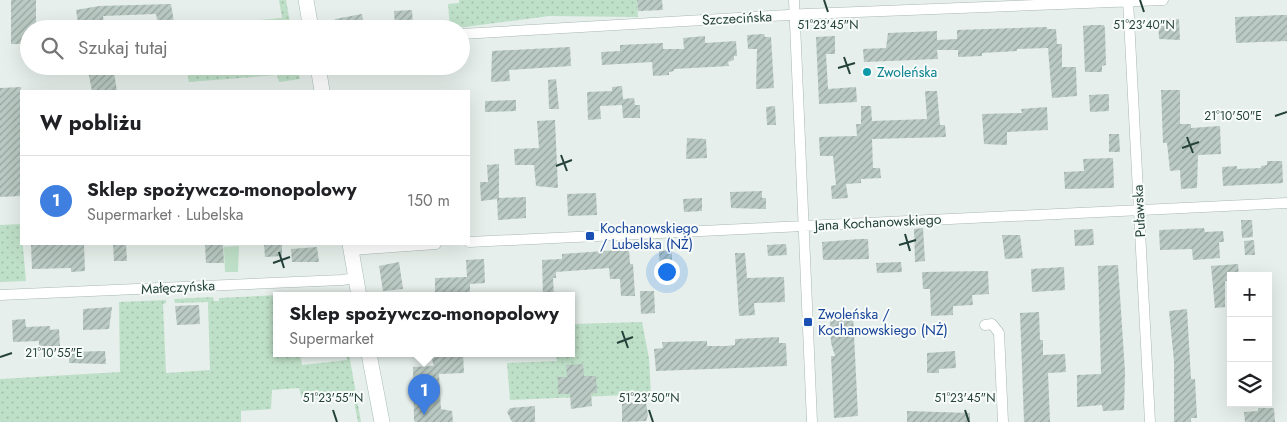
<!DOCTYPE html>
<html lang="pl">
<head>
<meta charset="utf-8">
<style>
	body { margin:0; font-family:Jost,sans-serif; background:#f2f2f2; color:#202124 }
	.controls { position:absolute; right:15px; bottom:15px; display:grid; overflow:hidden; border-radius:0px; box-shadow:0 5px 20px #0002 }
	.controls button { width:45px; height:45px; display:grid; place-items:center; padding:0; border:0; border-bottom:1px solid #e0e0e0; background:#fff; color:#202124; font:25px sans-serif }
	.you { position:absolute; left:666px; top:271px; width:18px; height:18px; margin:-12px; border:4px solid #fff; border-radius:50%; background:#1a73e8; box-shadow:0 0 0 8px #1a73e833 }
	.badge { display:grid; place-items:center; width:32px; height:32px; border-radius:50%; background:#7f4e3f; color:#fff; font-size:16px; font-weight:700 }
	.pin { position:absolute; translate:-50% -41px; filter:drop-shadow(0 1px 2px #0008) }
	.pin::after { content:''; position:absolute; top:26px; width:18px; height:15px; background:inherit; clip-path:polygon(0 0,100% 0,50% 100%) }
	.popup { position:absolute; left:273px; top:292px; width:302px; height:65px; box-sizing:border-box; display:grid; place-content:center; border-radius:0px; background:#fff; filter:drop-shadow(0 1px 4px #0005); font-size:16px; white-space:nowrap; color:#757577 }
	.popup b { font-size:19px; color:#202124 }
	.popup::after { content:''; position:absolute; left:50%; top:100%; margin-left:-10px; border:10px solid transparent; border-top-color:#fff }
	.list { margin:0; padding:0; list-style:none }
	h2 { display:flex; justify-content:space-between; align-items:center; height:65px; margin:0; padding:0 20px; font-size:21px }
	h2 small { font-size:16px; font-weight:400; color:#757577 }
	.list li { display:grid; grid-template-columns:32px 1fr auto; gap:15px; align-items:center; box-sizing:border-box; height:90px; padding:0 20px; border-top:1px solid #e0e0e0 }
	.list b { display:block; font-size:19px; white-space:nowrap }
	.list p { margin:0; font-size:16px; white-space:nowrap; color:#757577 }
	.list em { font-size:16px; font-style:normal; color:#757577 }
	.icon { flex:none; width:28px; height:28px; fill:none; stroke:currentColor; stroke-width:2; stroke-linecap:round; stroke-linejoin:round }
	.map { position:relative; flex:none; width:1287px; height:422px; overflow:hidden }
	.search { position:absolute; background:#fff; box-shadow:0 5px 20px #0002; left:20px; top:20px; width:450px; height:55px; display:flex; align-items:center; gap:12px; box-sizing:border-box; padding:0 18px; border-radius:28px; color:#757577; font-size:19px }
	.panel { position:absolute; background:#fff; box-shadow:0 5px 20px #0002; left:20px; top:90px; width:450px; height:155px; border-radius:0px }
	.map>svg:first-child { display:block }
</style>
</head>
<body>
<div class="map">
<svg width="1287" height="422" viewBox="0 0 1287 422">
	<defs>
		<pattern id="grass-dots" width="8" height="8" patternUnits="userSpaceOnUse" patternTransform="scale(1.25)"><rect width="8" height="8" fill="#bfe0c8"/><path d="M2 2h.1M6 6h.1" fill="none" stroke="#a4c1ad" stroke-width="1.8" stroke-linecap="round"/></pattern>
		<pattern id="building-hatch" width="6" height="6" patternUnits="userSpaceOnUse" patternTransform="scale(1.25)"><rect width="6" height="6" fill="#bbcac4"/><path d="M-1 1l2-2M0 6l6-6M5 7l2-2" fill="none" stroke="#98a6a0"/></pattern>
	</defs>
	<rect width="100%" height="100%" fill="#e6efeb"/>
	<path fill="url(#grass-dots)" d="M 279,0 L 286,0 L 291,29 L 181,29 L 181,27 L 282,18 Z
		M 459,0 L 637,0 L 638,17 L 549,16 L 450,29 L 448,4 L 459,3 Z
		M 186,66 L 297,66 L 300,79 L 279,82 L 277,75 L 189,82 Z
		M 21,224 L 26,281 L 0,282 L 0,225 Z
		M 298,294 L 299,296 L 276,296 L 276,354 L 300,354 L 302,365 L 347,360 L 346,354 L 349,354 L 361,422 L 358,422 L 353,396 L 302,399 L 299,388 L 272,390 L 271,409 L 241,411 L 241,422 L 0,422 L 0,379 L 120,372 L 119,302 L 166,300 L 166,303 L 163,304 L 166,373 L 210,370 L 208,302 L 175,303 L 174,299 L 213,297 L 214,301 L 219,301 L 219,298 Z
		M 642,322 L 649,358 L 651,394 L 510,400 L 507,363 L 557,361 L 556,354 L 572,354 L 572,324 Z"/>
	<path fill="#bfe0c8" d="M 239,246 L 238,272 L 225,272 L 224,247 Z"/>
	<path fill="url(#building-hatch)" d="M 11,0 L 36,0 L 36,29 L 29,29 L 29,44 L 11,44 Z
		M 637,0 L 662,0 L 663,10 L 638,11 Z
		M 171,4 L 175,29 L 159,29 L 156,14 L 103,16 L 105,29 L 79,29 L 76,10 L 99,6 Z
		M 412,10 L 413,27 L 395,28 L 394,11 Z
		M 362,14 L 364,29 L 337,29 L 335,19 Z
		M 1281,15 L 1287,15 L 1287,41 L 1236,43 L 1235,17 Z
		M 1179,19 L 1180,40 L 1159,39 L 1158,20 Z
		M 1093,25 L 1104,25 L 1105,29 L 1106,65 L 1102,66 L 1102,72 L 1085,72 L 1083,26 Z
		M 1047,27 L 1047,29 L 1056,29 L 1057,44 L 1062,44 L 1062,67 L 1076,67 L 1077,96 L 1052,98 L 1048,48 L 1017,49 L 1017,51 L 982,53 L 982,56 L 958,57 L 958,50 L 937,50 L 938,59 L 864,62 L 863,49 L 886,48 L 888,33 L 937,31 L 937,40 L 957,39 L 957,30 Z
		M 764,34 L 765,37 L 771,37 L 774,88 L 756,89 L 757,49 L 748,49 L 747,35 Z
		M 705,36 L 705,43 L 736,41 L 737,56 L 734,56 L 734,60 L 728,62 L 729,66 L 674,69 L 674,71 L 669,72 L 669,75 L 653,76 L 652,62 L 602,65 L 601,52 L 620,51 L 620,45 L 663,43 L 663,49 L 684,49 L 683,38 Z
		M 835,36 L 835,54 L 826,54 L 828,89 L 856,87 L 857,102 L 819,104 L 816,37 Z
		M 570,47 L 571,66 L 509,70 L 510,81 L 491,82 L 492,51 Z
		M 87,66 L 113,66 L 117,91 L 92,91 Z
		M 556,79 L 559,109 L 549,109 L 548,80 Z
		M 622,86 L 623,99 L 634,98 L 635,105 L 640,105 L 640,118 L 623,118 L 622,105 L 600,106 L 601,119 L 588,120 L 587,92 L 612,91 L 612,87 Z
		M 21,87 L 21,196 L 0,197 L 0,88 Z
		M 1161,90 L 1180,90 L 1180,124 L 1191,124 L 1191,128 L 1220,126 L 1221,154 L 1198,155 L 1197,188 L 1181,189 L 1180,170 L 1170,171 L 1167,143 L 1163,143 Z
		M 925,91 L 937,91 L 940,125 L 945,125 L 946,137 L 872,139 L 873,168 L 880,168 L 881,178 L 861,179 L 861,183 L 846,184 L 848,198 L 832,199 L 831,186 L 836,185 L 833,156 L 820,156 L 819,137 L 857,136 L 856,124 L 861,124 L 861,106 L 871,106 L 872,121 L 927,119 Z
		M 1109,94 L 1109,111 L 1090,112 L 1089,95 Z
		M 516,100 L 516,111 L 485,112 L 485,101 Z
		M 775,106 L 776,125 L 767,125 L 766,107 Z
		M 1047,107 L 1048,130 L 1007,132 L 1007,145 L 984,144 L 982,114 L 1022,113 L 1021,109 Z
		M 555,120 L 558,188 L 536,186 L 534,165 L 515,165 L 514,149 L 539,148 L 537,121 Z
		M 1109,134 L 1119,134 L 1120,152 L 1109,152 Z
		M 687,138 L 706,139 L 707,158 L 686,159 Z
		M 1113,158 L 1114,188 L 1065,189 L 1064,172 L 1084,171 L 1083,159 Z
		M 1267,161 L 1282,161 L 1283,183 L 1223,186 L 1222,167 L 1237,166 L 1237,169 L 1261,168 L 1261,166 L 1267,165 Z
		M 499,164 L 499,198 L 526,197 L 526,218 L 498,220 L 497,199 L 481,201 L 480,182 L 488,182 L 487,165 Z
		M 762,191 L 762,198 L 766,198 L 766,209 L 731,208 L 730,192 Z
		M 596,193 L 597,215 L 568,216 L 567,194 Z
		M 702,198 L 702,211 L 684,212 L 683,199 Z
		M 1241,220 L 1252,220 L 1253,237 L 1242,238 Z
		M 923,228 L 925,261 L 915,262 L 914,229 Z
		M 1204,228 L 1205,232 L 1223,231 L 1224,242 L 1219,242 L 1220,258 L 1193,260 L 1192,249 L 1160,250 L 1159,230 Z
		M 1093,229 L 1094,245 L 1075,246 L 1074,230 Z
		M 1002,235 L 1020,235 L 1023,258 L 1005,259 Z
		M 860,239 L 868,239 L 869,259 L 823,260 L 822,242 Z
		M 1254,240 L 1255,255 L 1245,255 L 1244,241 Z
		M 54,244 L 84,244 L 85,271 L 71,272 L 71,268 L 32,269 L 31,245 Z
		M 113,244 L 126,244 L 127,261 L 114,261 Z
		M 223,244 L 224,263 L 206,263 L 205,245 Z
		M 264,244 L 282,244 L 282,256 L 265,257 Z
		M 786,244 L 787,255 L 768,256 L 767,245 Z
		M 317,247 L 319,262 L 292,262 L 291,249 Z
		M 618,250 L 629,250 L 630,264 L 633,264 L 635,296 L 621,296 L 620,279 L 610,279 L 609,268 L 556,272 L 556,278 L 553,278 L 554,296 L 543,296 L 542,260 L 562,259 L 562,254 Z
		M 672,250 L 672,278 L 660,279 L 659,251 Z
		M 735,253 L 745,253 L 747,278 L 784,277 L 785,302 L 754,303 L 755,315 L 739,316 Z
		M 484,259 L 485,283 L 470,284 L 470,296 L 435,296 L 435,278 L 467,277 L 466,260 Z
		M 399,262 L 403,289 L 383,291 L 379,266 Z
		M 901,262 L 902,272 L 877,273 L 876,263 Z
		M 1238,264 L 1239,276 L 1231,276 L 1231,281 L 1225,281 L 1225,307 L 1215,308 L 1211,266 Z
		M 1118,265 L 1125,372 L 1124,410 L 1103,411 L 1102,405 L 1077,407 L 1077,375 L 1101,374 L 1098,266 Z
		M 1064,267 L 1065,290 L 1032,292 L 1031,269 Z
		M 988,271 L 989,294 L 972,295 L 973,305 L 953,306 L 953,315 L 931,316 L 930,289 L 923,289 L 922,272 Z
		M 640,291 L 654,291 L 655,313 L 641,314 Z
		M 199,305 L 200,324 L 177,325 L 175,306 Z
		M 112,307 L 109,329 L 83,330 L 83,309 Z
		M 1187,309 L 1191,379 L 1195,379 L 1197,418 L 1191,418 L 1191,422 L 1174,422 L 1174,361 L 1169,311 Z
		M 1039,312 L 1040,340 L 1043,340 L 1043,355 L 1065,354 L 1066,372 L 1048,373 L 1050,422 L 1024,422 L 1020,313 Z
		M 853,314 L 858,416 L 834,418 L 831,356 L 835,356 L 831,343 L 830,318 L 837,318 L 837,315 Z
		M 25,319 L 26,327 L 50,326 L 50,330 L 59,329 L 60,346 L 39,346 L 39,341 L 13,342 L 12,320 Z
		M 779,337 L 779,343 L 786,343 L 787,366 L 656,371 L 654,349 L 663,348 L 662,342 L 707,341 L 707,346 L 727,346 L 735,345 L 735,339 Z
		M 105,351 L 106,364 L 69,363 L 69,352 Z
		M 955,351 L 956,368 L 939,369 L 939,373 L 927,373 L 927,353 Z
		M 430,354 L 463,354 L 464,373 L 439,374 L 441,409 L 452,411 L 453,422 L 415,422 L 414,420 L 413,367 L 434,366 Z
		M 583,364 L 584,376 L 596,376 L 597,393 L 591,393 L 592,406 L 571,409 L 570,394 L 558,394 L 558,377 L 567,377 L 566,365 Z
		M 646,402 L 648,415 L 646,421 L 622,422 L 622,403 Z
		M 535,406 L 535,422 L 512,422 L 507,412 L 510,408 Z
		M 1258,408 L 1274,408 L 1275,422 L 1245,422 L 1244,412 L 1258,411 Z
		M 907,411 L 970,413 L 970,422 L 907,422 Z"/>
	<g fill="none" stroke-linecap="round" stroke-linejoin="round">
		<defs>
			<path id="minor" d="M 794,0 L 812,422
				M 1128,0 L 1150,422
				M 461,34 L 806,14 L 1163,0
				M 469,242 L 1287,203
				M 351,250 L 436,244
				M 0,295 L 342,280 L 356,278
				M 985,325 L 992,324 L 999,333 L 1003,422"/>
			<path id="secondary" d="M 306,0 L 311,29
				M 318,66 L 322,91
				M 350,244 L 359,296
				M 369,354 L 382,422"/>
		</defs>
		<use href="#minor" stroke="#a8b8b2" stroke-width="11"/>
		<use href="#secondary" stroke="#a4bbb3" stroke-width="16"/>
		<use href="#minor" stroke="#fff" stroke-width="10"/>
		<use href="#secondary" stroke="#fff" stroke-width="15"/>
	</g>
	<path fill="none" stroke="#24423a" stroke-width="2" d="M 824,0 L 828,12M 1140,0 L 1144,12M 844,57 L 850,74M 838,68 L 855,63M 1275,116 L 1287,112M 1187,137 L 1193,153M 1182,148 L 1199,142M 561,155 L 567,171M 556,166 L 572,160M 905,234 L 910,251M 899,245 L 916,240M 279,252 L 284,268M 273,263 L 290,257M 622,331 L 628,348M 617,343 L 633,337M 0,357 L 12,353M 333,410 L 337,422M 649,410 L 653,422M 965,410 L 969,422"/>
	<circle fill="#0f9aa8" stroke="#f7fbf9" stroke-width="2" cx="867" cy="72" r="5"/>
	<g fill="#1a4fb4" stroke="#f7fbf9" stroke-width="2">
		<rect x="585" y="231" width="10" height="10" rx="2.5"/>
		<rect x="803" y="317" width="10" height="10" rx="2.5"/>
	</g>
	<g text-anchor="middle" dominant-baseline="central" stroke-width="4" stroke-linejoin="round" paint-order="stroke">
		<g font-size="14" fill="#24423a" stroke="#f7fbf9">
			<text transform="translate(737 18) rotate(-3)">Szczecińska</text>
			<text transform="translate(1139 211) rotate(-93)">Puławska</text>
			<text transform="translate(878 222) rotate(-3)">Jana Kochanowskiego</text>
			<text transform="translate(178 287) rotate(-3)">Małęczyńska</text>
		</g>
		<g font-size="14" fill="#0d838f" stroke="#f7fbf9" text-anchor="start">
			<text x="877" y="72">Zwoleńska</text>
		</g>
		<g font-size="14" fill="#164399" stroke="#f7fbf9" text-anchor="start">
			<text x="600" y="228">Kochanowskiego<tspan x="600" dy="16">/ Lubelska (NŻ)</tspan></text>
			<text x="818" y="314">Zwoleńska /<tspan x="818" dy="16">Kochanowskiego (NŻ)</tspan></text>
		</g>
	</g>
	<g font-size="12" text-anchor="middle" fill="#24423a" stroke="#f7fbf9" stroke-width="4" stroke-linejoin="round" paint-order="stroke">
		<text x="828" y="29">51°23'45"N</text>
		<text x="1144" y="29">51°23'40"N</text>
		<text x="1233" y="120">21°10'50"E</text>
		<text x="54" y="357">21°10'55"E</text>
		<text x="333" y="402">51°23'55"N</text>
		<text x="649" y="402">51°23'50"N</text>
		<text x="965" y="402">51°23'45"N</text>
	</g>
</svg>
<div class="controls">
<button>+</button>
<button>−</button>
<button><svg class="icon" aria-label="layers" viewBox="0 0 24 24"><path d="M12 4l9 5-9 5-9-5zM3 14l9 5 9-5"/></svg></button>
</div>
<div class="you"></div>
<div class="pin badge" style="left:424px;top:415px;background:#3f7fe0">1</div>
<div class="popup"><b>Sklep spożywczo-monopolowy</b>Supermarket</div>
<div class="search"><svg class="icon" aria-label="search" viewBox="0 0 24 24"><circle cx="10" cy="10" r="6"/><path d="M15 15l6 6"/></svg>Szukaj tutaj</div>
<section class="panel">
<h2>W pobliżu<small></small></h2>
<ul class="list">
<li><span class="badge" style="background:#3f7fe0">1</span><div><b>Sklep spożywczo-monopolowy</b><p>Supermarket · Lubelska</p></div><em>150 m</em></li>
</ul>
</section>
</div>
</body>
</html>
